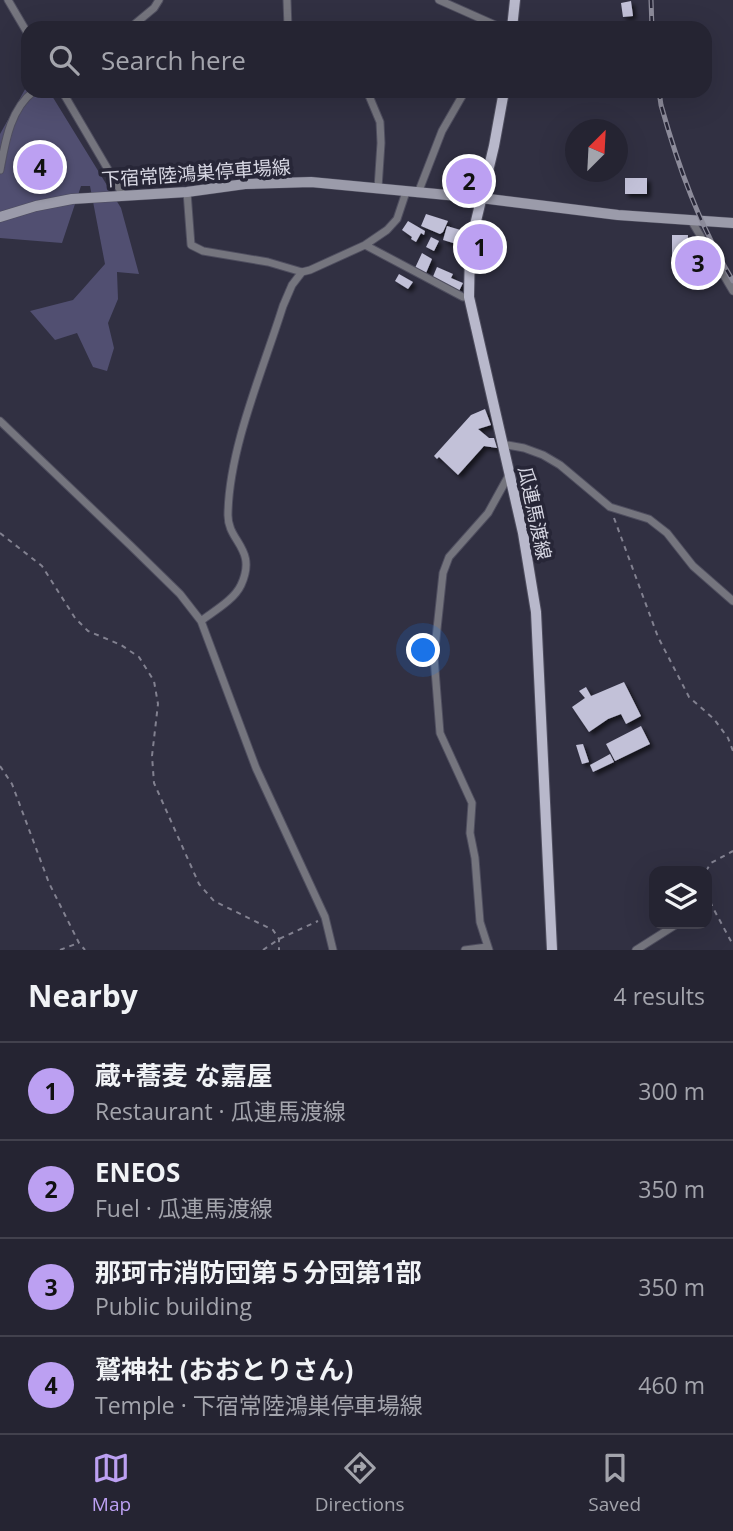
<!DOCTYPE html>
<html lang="en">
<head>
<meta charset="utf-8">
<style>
	body { margin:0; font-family:"Open Sans","Noto Sans JP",sans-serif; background:#2d2c3a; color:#f1f3f6 }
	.controls { position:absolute; right:21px; bottom:21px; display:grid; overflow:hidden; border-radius:14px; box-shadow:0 7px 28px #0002 }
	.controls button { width:63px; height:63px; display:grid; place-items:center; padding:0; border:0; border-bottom:2px solid #42414d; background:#252432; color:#f1f3f6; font:35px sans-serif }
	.compass { position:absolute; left:565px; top:119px; width:63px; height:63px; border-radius:50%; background:#252432; box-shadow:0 7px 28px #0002; rotate:24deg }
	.you { position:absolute; left:424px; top:651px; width:24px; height:24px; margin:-18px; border:5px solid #fff; border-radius:50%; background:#1a73e8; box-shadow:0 0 0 10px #1a73e833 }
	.badge { display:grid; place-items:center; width:46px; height:46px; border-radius:50%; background:#bca0f2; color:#111; font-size:23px; font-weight:700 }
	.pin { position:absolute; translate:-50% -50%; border:4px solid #fff; box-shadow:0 2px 7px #0006 }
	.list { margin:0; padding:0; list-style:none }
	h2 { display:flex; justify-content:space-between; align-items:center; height:91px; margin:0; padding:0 28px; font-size:30px }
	h2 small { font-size:23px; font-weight:400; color:#a3a4ac }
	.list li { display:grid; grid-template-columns:46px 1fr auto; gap:21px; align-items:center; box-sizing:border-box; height:98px; padding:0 28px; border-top:2px solid #42414d }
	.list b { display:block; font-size:26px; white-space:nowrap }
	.list p { margin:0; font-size:23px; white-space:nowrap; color:#a3a4ac }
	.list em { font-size:23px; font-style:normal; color:#a3a4ac }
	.icon { flex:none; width:38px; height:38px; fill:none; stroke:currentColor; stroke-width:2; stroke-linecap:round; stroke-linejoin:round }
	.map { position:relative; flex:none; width:733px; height:950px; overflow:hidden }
	.search { position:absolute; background:#252432; box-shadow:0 7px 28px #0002; left:21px; right:21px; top:21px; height:77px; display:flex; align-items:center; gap:18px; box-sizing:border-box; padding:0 24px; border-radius:21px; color:#a3a4ac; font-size:26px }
	.sheet { height:483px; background:#252432 }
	nav { display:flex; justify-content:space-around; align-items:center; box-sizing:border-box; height:98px; border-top:2px solid #42414d; background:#252432; font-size:19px; color:#a3a4ac }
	nav a { display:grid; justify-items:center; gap:4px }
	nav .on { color:#bca0f2 }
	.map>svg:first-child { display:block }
</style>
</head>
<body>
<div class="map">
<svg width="733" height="950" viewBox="0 0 733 950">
	<defs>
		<filter id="shadow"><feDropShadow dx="3.5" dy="3.5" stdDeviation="2" flood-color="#0009"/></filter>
	</defs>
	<rect width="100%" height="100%" fill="#313042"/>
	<path fill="#514f71" d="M 28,84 L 28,91 L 49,91 L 121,208 L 139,274 L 117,272 L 118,299 L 108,323 L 114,348 L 107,371 L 93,367 L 77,333 L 55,340 L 30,311 L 73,300 L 105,264 L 90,186 L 81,186 L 62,243 L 0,238 L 0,134 Z"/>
	<path fill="#c2c1d8" filter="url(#shadow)" d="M 631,1 L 633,16 L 623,17 L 621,3 Z
		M 633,21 L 634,28 L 626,28 L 626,22 Z
		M 625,178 L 647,178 L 647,194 L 625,194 Z
		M 426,214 L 448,221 L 443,232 L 440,234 L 421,226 Z
		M 408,221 L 425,231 L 424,235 L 421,233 L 416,242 L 411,239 L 412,237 L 402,230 Z
		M 447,226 L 464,231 L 460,245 L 443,240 Z
		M 672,235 L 688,235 L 687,260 L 672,260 Z
		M 431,237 L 439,241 L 434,251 L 426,247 Z
		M 422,253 L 432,259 L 426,273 L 415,268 Z
		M 692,254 L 699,254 L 699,258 L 703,258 L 703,264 L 692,265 Z
		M 437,267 L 453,274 L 451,278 L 463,283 L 459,291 L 432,279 Z
		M 399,274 L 413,282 L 408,289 L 395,281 Z
		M 485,409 L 491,425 L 478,429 L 489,438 L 494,438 L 497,448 L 484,446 L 458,475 L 439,457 L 437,459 L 434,456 L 471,415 Z
		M 624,682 L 641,716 L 626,724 L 621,714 L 608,719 L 589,732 L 572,707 L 585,698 L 579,691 L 586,687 L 591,696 Z
		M 641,726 L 650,744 L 615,761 L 606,744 Z
		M 583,744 L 589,762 L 582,764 L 576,745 Z
		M 610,754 L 614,762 L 593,772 L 590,765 Z"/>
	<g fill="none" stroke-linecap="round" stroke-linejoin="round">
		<defs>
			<path id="street" d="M 8,0 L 28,34
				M 287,0 L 288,28
				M 439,0 L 502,28
				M 130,28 L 154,8 L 159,0
				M 62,91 L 123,195
				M 367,91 L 380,122 L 381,143 L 378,188
				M 0,170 C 5,143 10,109 34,91
				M 187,192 L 191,245 L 203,251 L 268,262 L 302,272 L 310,270 L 365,245 L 387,230 L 397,219 L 406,192
				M 418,193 L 442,131 L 465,91
				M 691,220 L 733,291
				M 365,245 L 463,297 L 469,297
				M 0,421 L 131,546 L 180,594 L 201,621 L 256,768 L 325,917 L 333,950
				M 502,444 L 524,448 L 543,455 L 560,465 L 610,507 L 649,519 L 667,533 L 693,566 L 733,601
				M 201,621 C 214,611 234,600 241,585 C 258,548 227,542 228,514 C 229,448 263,370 283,306 L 292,285 L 302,272
				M 465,950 L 487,947
				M 489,950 L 480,922 L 475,858 L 470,833 L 472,803 L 440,733 L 434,657 L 443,573 L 449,557 L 488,513 L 509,475
				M 636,950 L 677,924"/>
			<path id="secondary" d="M 0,217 L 36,206 L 72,199 L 187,192 L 245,184 L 311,182 L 489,199 L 618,215 L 733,223"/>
			<path id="primary" d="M 512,28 L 515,0
				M 504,91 L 494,146 L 470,246 L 469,297 L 523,533 L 536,612 L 552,950"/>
		</defs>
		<use href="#street" stroke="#4f4e5f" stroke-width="9"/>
		<use href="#secondary" stroke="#4f4e5f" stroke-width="11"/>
		<use href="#primary" stroke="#4f4e5f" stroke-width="12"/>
		<path stroke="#828190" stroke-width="2" stroke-dasharray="5 5" stroke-linecap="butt" d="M 614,518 L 658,637 L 689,697 L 714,719 L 728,738 L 733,751
			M 0,533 L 42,566 L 75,618 L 88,631 L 121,645 L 139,657 L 154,681 L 158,704 L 152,756 L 154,783 L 199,884 L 214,901 L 273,930 L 279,939 L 279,950
			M 0,766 L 12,784 L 49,883 L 79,943 L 85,950
			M 706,871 L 711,863 L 733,851
			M 707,892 L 712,906 L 733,945
			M 60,950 L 78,943
			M 263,950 L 279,939 L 318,921"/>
		<use href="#street" stroke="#75757e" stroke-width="7"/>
		<use href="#secondary" stroke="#9b9baa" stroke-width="10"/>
		<use href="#primary" stroke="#b8b8cb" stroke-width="10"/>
		<defs>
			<path id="rail" d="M 651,0 L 652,28
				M 659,91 L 661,105 C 679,169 699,224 733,281"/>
		</defs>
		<use href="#rail" stroke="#8c8b9a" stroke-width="5"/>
		<use href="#rail" stroke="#272637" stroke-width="2.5" stroke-dasharray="8" stroke-linecap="butt"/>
	</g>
	<g text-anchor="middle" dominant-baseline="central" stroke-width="7" stroke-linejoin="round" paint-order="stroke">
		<g font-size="19" fill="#d6d6e2" stroke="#272637">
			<text transform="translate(196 173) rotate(-4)">下宿常陸鴻巣停車場線</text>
			<text transform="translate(535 513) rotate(78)">瓜連馬渡線</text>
		</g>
	</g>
</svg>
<div class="controls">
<button><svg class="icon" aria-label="layers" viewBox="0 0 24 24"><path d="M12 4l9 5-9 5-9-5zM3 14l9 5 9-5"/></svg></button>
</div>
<svg class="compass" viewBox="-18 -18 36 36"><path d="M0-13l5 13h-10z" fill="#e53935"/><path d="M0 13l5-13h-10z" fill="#a3a4ac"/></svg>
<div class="you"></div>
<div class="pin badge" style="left:480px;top:247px">1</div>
<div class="pin badge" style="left:469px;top:181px">2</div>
<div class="pin badge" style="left:698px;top:263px">3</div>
<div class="pin badge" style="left:40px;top:167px">4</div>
<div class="search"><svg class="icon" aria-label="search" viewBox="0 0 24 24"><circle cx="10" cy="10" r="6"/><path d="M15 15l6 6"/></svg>Search here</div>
</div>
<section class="sheet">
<h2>Nearby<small>4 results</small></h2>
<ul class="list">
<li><span class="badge">1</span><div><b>蔵+蕎麦 な嘉屋</b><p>Restaurant · 瓜連馬渡線</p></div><em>300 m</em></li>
<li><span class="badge">2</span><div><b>ENEOS</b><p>Fuel · 瓜連馬渡線</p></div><em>350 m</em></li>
<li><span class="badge">3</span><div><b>那珂市消防団第５分団第1部</b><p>Public building</p></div><em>350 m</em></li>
<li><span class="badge">4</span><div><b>鷲神社 (おおとりさん)</b><p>Temple · 下宿常陸鴻巣停車場線</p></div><em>460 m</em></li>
</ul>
</section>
<nav>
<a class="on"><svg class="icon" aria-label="map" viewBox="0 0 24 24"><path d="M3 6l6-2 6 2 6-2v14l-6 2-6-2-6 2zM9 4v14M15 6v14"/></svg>Map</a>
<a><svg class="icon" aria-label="directions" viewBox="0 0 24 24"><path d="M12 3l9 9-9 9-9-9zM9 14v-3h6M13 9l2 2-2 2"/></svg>Directions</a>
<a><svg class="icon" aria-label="saved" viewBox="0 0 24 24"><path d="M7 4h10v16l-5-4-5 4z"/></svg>Saved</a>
</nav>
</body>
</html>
